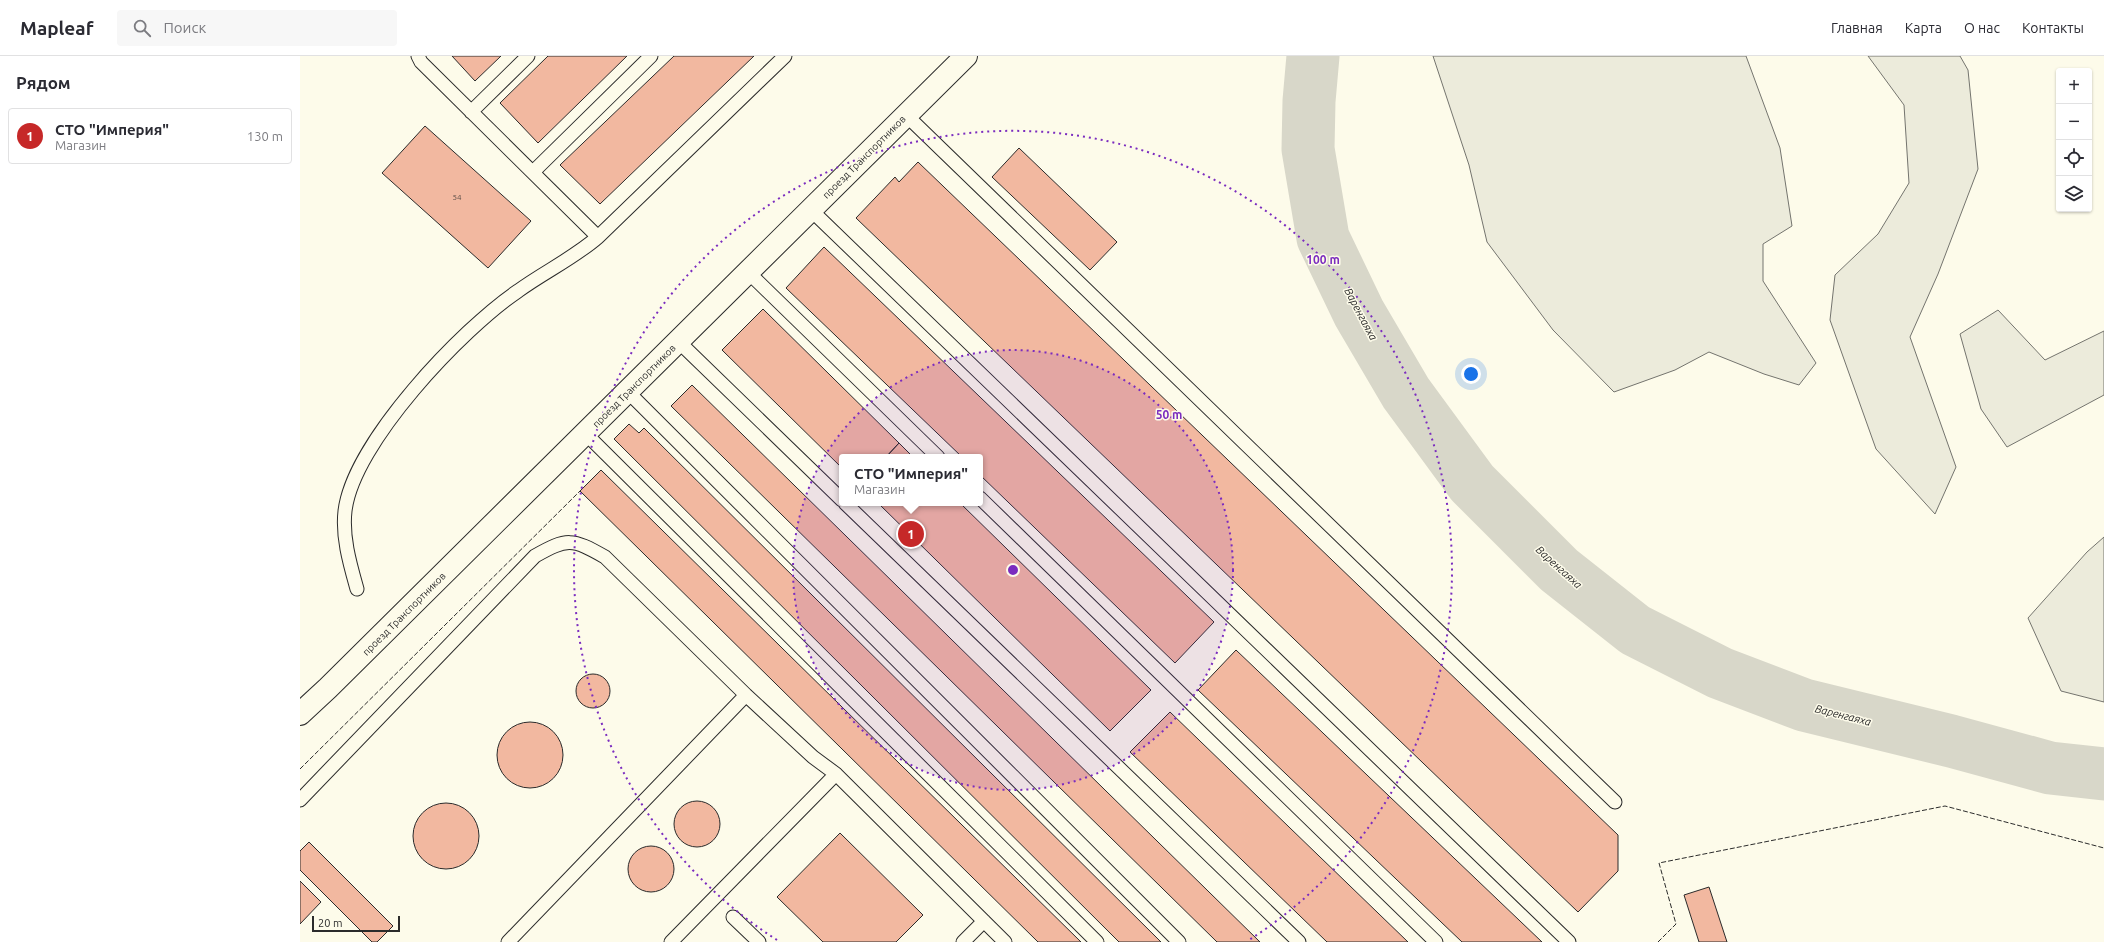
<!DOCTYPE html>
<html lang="ru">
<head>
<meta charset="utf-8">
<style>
	body { margin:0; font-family:Ubuntu,sans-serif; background:#f7f7f7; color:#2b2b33 }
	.controls { position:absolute; right:12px; top:12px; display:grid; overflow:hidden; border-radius:4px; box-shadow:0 1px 3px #0004 }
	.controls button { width:36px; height:36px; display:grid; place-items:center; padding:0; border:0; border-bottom:1px solid #e1e1e2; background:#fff; color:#2b2b33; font:20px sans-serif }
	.scale { position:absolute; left:12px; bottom:10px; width:88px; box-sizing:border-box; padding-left:4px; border:2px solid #2b2b2b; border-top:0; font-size:11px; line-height:14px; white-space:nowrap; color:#2b2b2b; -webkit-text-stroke:3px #fdfbea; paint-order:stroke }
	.you { position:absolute; left:1171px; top:318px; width:14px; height:14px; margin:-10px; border:3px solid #fff; border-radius:50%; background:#1a73e8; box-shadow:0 0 0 6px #1a73e833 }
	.badge { display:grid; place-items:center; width:26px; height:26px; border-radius:50%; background:#c62828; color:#fff; font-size:13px; font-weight:700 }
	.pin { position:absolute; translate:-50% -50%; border:2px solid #fff; box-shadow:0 1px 4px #0006 }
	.popup { position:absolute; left:539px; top:398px; width:144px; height:52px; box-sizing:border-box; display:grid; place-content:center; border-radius:4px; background:#fff; filter:drop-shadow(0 1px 3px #0005); font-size:13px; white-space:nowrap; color:#7c7c81 }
	.popup b { font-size:15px; color:#2b2b33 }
	.popup::after { content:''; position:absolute; left:50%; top:100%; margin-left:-8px; border:8px solid transparent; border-top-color:#fff }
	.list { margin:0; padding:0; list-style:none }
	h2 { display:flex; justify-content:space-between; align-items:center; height:52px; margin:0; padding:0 16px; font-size:17px }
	h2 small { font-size:13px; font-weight:400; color:#7c7c81 }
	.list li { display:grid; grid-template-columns:26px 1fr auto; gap:12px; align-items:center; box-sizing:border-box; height:56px; margin:0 8px 8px; padding:0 8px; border:1px solid #e1e1e2; border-radius:4px }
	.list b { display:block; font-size:15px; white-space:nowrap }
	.list p { margin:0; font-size:13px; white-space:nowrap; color:#7c7c81 }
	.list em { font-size:13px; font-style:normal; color:#7c7c81 }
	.icon { flex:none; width:22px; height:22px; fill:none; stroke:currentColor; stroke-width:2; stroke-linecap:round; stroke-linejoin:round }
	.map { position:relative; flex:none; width:1804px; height:886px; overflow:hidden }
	header { display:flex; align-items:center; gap:24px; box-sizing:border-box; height:56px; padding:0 20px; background:#fff; border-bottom:1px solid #e1e1e2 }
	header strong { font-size:19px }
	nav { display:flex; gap:22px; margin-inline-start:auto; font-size:14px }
	.search { width:280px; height:36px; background:#f7f7f7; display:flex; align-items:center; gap:10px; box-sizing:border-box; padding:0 14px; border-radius:4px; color:#7c7c81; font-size:15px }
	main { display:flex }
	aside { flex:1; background:#fff }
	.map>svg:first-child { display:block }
</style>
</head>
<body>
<header>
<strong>Mapleaf</strong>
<div class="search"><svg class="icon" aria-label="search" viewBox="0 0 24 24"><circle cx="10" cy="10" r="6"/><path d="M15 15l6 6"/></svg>Поиск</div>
<nav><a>Главная</a><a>Карта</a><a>О нас</a><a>Контакты</a></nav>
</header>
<main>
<aside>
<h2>Рядом<small></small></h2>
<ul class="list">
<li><span class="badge">1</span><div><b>СТО &quot;Империя&quot;</b><p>Магазин</p></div><em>130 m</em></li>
</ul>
</aside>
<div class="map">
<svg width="1804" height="886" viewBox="0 0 1804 886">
	<rect width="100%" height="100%" fill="#fdfbea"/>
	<path fill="#ecebdb" stroke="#74746e" d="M 1133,0 L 1446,0 L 1480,92 L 1492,170 L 1463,188 L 1463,225 L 1516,307 L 1499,329 L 1464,318 L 1409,296 L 1375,314 L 1314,336 L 1253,274 L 1187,186 L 1169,109 Z
		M 1568,0 L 1660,0 L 1668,14 L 1678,113 L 1638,218 L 1610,281 L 1656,411 L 1635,458 L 1576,393 L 1530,264 L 1535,219 L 1578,178 L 1609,127 L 1604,49 Z
		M 1698,254 L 1745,304 L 1804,275 L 1804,339 L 1707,391 L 1681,353 L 1660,278 Z
		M 1804,481 L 1804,646 L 1761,635 L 1728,562 L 1787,496 Z"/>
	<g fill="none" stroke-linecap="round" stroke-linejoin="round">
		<path stroke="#d8d7c9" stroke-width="53" d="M 1013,0 L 1009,45 L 1008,93 L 1023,182 L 1059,257 L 1106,337 L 1172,427 L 1259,514 L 1335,574 L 1420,617 L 1504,649 L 1651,685 L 1750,712 L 1804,718"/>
	</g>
	<path fill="#f2b8a0" stroke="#2b2b2b" d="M 152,0 L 201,0 L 175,25 Z
		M 248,0 L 327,0 L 238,87 L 200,47 Z
		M 374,0 L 454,0 L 300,148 L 260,109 Z
		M 125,70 L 231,165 L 188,212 L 82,117 Z
		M 719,92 L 817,186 L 790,214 L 692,121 Z
		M 618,106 L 1318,779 L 1318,815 L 1278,856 L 556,162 L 595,121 L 599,126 Z
		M 524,191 L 914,566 L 875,607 L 680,419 L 680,401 L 662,401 L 486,232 Z
		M 463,253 L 599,387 L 586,401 L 542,401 L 542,412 L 422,294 Z
		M 392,329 L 960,886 L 917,886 L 371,350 Z
		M 329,368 L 339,377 L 344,372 L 861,886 L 819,886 L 314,383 Z
		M 599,387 L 613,401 L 586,401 Z
		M 301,414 L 781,886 L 738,886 L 280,435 Z
		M 578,447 L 660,447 L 851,634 L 810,675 Z
		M 936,594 L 1242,886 L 1162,886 L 898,634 Z
		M276 635a17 17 0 1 1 34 0a17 17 0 1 1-34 0Z
		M 870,656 L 1108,886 L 1027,886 L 830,696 Z
		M197 699a33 33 0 1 1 66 0a33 33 0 1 1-66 0Z
		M374 768a23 23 0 1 1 46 0a23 23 0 1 1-46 0Z
		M113 780a33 33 0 1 1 66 0a33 33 0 1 1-66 0Z
		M 540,777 L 623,859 L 596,886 L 523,886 L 477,841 Z
		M 9,786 L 93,870 L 77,886 L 72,886 L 0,814 L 0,795 Z
		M328 813a23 23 0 1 1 46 0a23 23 0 1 1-46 0Z
		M 0,825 L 21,846 L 0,868 Z
		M 1409,831 L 1427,886 L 1399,886 L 1384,839 Z"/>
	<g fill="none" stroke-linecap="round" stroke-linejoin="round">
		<defs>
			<path id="lane" d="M 118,0 L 121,6 L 298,181 L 485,0
				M 171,56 L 228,0
				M 606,59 L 1315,746
				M 233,116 L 351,0
				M 511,154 L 1269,886
				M 448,216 L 638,401
				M 379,286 L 542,444
				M 328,336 L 879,886
				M 286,378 L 797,886
				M 680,442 L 1136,886
				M 545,447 L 999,886
				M 57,533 C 50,508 42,481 45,455 C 53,387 162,273 218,235 C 244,216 274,202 298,181
				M 0,744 L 235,500 C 267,482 272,482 305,501 L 446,639 L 513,701 L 536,718 L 705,886
				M 433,861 L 459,886
				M 208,886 L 446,639
				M 371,886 L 536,718
				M 663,886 L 684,865"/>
			<path id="street" d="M 0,658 L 28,632 L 666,0"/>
		</defs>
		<use href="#lane" stroke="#2b2b2b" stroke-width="15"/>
		<use href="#street" stroke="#2b2b2b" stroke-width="24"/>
		<use href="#lane" stroke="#fdfbea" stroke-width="13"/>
		<use href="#street" stroke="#fdfbea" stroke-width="22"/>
		<path stroke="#2b2b2b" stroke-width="1" stroke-dasharray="5 2" stroke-linecap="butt" d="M 0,713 L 280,435
			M 1358,886 L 1376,868 L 1359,807 L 1645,750 L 1804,792"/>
	</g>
	<circle cx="713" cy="514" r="220" fill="#7b2cbf" fill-opacity=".12"/>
	<g fill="none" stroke="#7b2cbf" stroke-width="2" stroke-dasharray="2 4">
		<circle cx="713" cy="514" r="220"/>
		<path d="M477 884A439 439 0 1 1 949 884"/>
	</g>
	<g text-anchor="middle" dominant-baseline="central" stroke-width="3" stroke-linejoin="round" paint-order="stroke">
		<g font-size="8" fill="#5d4e48">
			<text x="157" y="141">54</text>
		</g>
		<g font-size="10" fill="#2b2b2b" stroke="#fdfbea">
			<text transform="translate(564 101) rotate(-45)">проезд Транспортников</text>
			<text transform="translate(334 330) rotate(-45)">проезд Транспортников</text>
			<text transform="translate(104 558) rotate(-45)">проезд Транспортников</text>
		</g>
		<g font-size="11" font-style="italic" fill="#2b2b2b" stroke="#fdfbea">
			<text transform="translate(1061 258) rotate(62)">Варенгаяха</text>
			<text transform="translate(1259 511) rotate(42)">Варенгаяха</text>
			<text transform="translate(1543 659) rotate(14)">Варенгаяха</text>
		</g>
	</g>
	<circle cx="713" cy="514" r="6" fill="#7b2cbf" stroke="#fdfbea" stroke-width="2"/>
	<g font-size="12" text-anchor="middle" font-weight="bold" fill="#7b2cbf" stroke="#fdfbea" stroke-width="3" stroke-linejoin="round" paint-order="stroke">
		<text x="1023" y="208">100 m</text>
		<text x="869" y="363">50 m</text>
	</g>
</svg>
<div class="controls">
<button>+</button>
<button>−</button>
<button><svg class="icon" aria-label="locate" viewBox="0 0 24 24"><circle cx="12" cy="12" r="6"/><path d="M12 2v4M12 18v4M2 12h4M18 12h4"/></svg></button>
<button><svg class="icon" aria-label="layers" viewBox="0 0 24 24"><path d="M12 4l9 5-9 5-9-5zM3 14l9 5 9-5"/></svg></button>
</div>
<div class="scale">20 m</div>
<div class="you"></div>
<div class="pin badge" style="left:611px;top:478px">1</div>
<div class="popup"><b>СТО &quot;Империя&quot;</b>Магазин</div>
</div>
</main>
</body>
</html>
